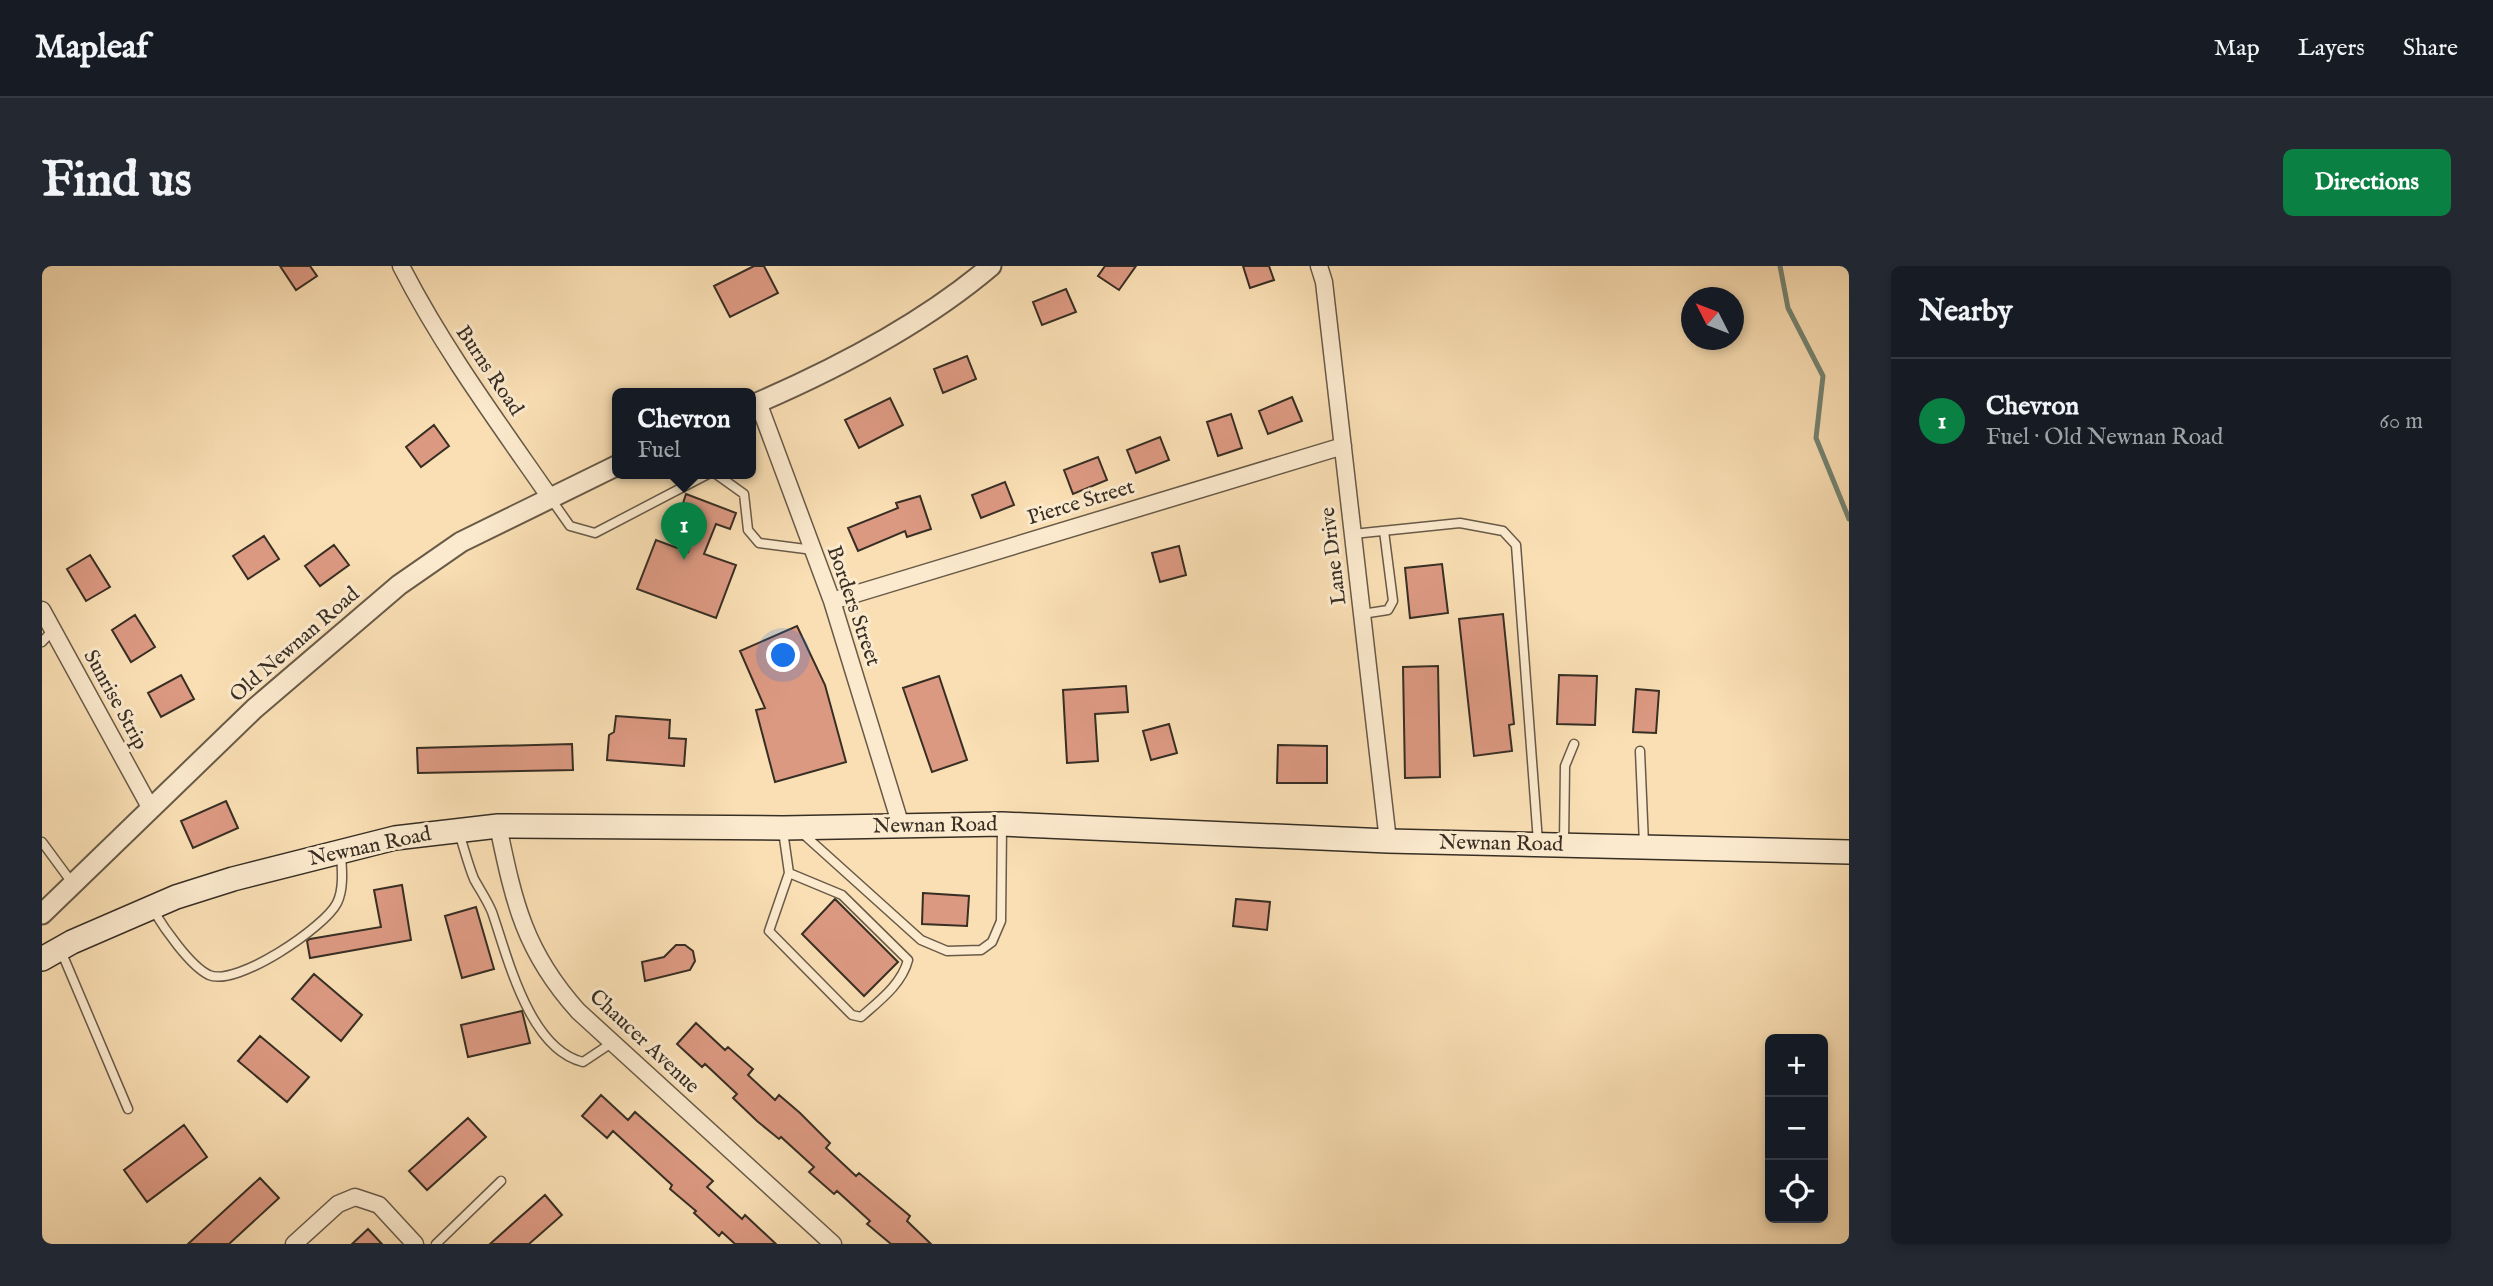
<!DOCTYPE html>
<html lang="en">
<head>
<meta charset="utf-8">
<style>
	body { margin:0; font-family:"IM FELL English",serif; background:#242831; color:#f1f3f6 }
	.controls { position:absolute; right:21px; bottom:21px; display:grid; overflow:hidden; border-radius:10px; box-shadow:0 4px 10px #0003 }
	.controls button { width:63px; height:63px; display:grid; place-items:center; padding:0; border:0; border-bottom:2px solid #363941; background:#171b24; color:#f1f3f6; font:35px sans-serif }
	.compass { position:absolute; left:1639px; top:21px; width:63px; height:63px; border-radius:50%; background:#171b24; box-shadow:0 4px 10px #0003; rotate:312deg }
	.you { position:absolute; left:742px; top:390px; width:24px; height:24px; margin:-18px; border:5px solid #fff; border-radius:50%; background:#1a73e8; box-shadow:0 0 0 10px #1a73e833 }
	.badge { display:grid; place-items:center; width:46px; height:46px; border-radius:50%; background:#0b8043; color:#fff; font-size:23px; font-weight:700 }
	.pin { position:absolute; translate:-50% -58px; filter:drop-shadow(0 2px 4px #0008) }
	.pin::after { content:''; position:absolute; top:37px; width:24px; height:21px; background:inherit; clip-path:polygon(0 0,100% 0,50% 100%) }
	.popup { position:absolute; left:570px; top:122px; width:144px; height:91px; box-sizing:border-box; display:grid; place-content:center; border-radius:10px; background:#171b24; filter:drop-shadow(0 2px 5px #0005); font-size:23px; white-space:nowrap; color:#9ea1a6 }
	.popup b { font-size:26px; color:#f1f3f6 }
	.popup::after { content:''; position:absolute; left:50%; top:100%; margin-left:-14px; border:14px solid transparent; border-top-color:#171b24 }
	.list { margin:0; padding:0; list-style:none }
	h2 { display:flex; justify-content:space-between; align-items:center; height:91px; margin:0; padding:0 28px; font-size:30px }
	h2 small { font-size:23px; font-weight:400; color:#9ea1a6 }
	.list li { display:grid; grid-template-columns:46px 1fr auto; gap:21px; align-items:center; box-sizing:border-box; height:126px; padding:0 28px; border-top:2px solid #363941 }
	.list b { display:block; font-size:26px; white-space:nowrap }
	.list p { margin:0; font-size:23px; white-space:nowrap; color:#9ea1a6 }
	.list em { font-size:23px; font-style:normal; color:#9ea1a6 }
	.icon { flex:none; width:38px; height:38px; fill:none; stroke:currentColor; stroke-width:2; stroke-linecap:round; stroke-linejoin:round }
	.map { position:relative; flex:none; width:1807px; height:978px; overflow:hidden; border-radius:10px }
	header { display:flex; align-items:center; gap:42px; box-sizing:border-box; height:98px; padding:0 35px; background:#171b24; border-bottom:2px solid #363941 }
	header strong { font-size:33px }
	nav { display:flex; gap:38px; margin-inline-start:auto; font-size:24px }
	.intro { display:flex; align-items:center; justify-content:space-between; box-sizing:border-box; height:168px; padding:0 42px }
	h1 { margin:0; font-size:49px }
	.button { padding:18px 32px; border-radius:10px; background:#0b8043; color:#fff; font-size:24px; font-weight:700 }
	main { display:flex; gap:42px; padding:0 42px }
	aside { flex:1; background:#171b24; border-radius:10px; box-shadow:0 4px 10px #0003 }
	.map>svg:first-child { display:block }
</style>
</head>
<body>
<header>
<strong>Mapleaf</strong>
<nav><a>Map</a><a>Layers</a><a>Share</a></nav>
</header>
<div class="intro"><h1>Find us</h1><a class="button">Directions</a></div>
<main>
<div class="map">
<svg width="1807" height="978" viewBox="0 0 1807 978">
	<rect width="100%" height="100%" fill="#fadfb4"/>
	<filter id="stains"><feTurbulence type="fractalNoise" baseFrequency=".00286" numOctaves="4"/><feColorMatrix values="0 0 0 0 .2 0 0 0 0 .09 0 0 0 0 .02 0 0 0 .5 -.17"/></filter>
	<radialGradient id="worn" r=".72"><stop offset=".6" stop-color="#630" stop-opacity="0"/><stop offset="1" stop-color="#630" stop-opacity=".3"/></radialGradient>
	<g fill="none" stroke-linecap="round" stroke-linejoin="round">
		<path stroke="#758473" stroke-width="5" d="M 1738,0 L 1746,42 L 1781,110 L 1774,172 L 1807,253"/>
	</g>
	<path fill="#dc9982" stroke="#372e24" stroke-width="2" d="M 238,0 L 268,0 L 275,10 L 254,24 Z
		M 712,0 L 722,0 L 736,27 L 688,51 L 672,20 Z
		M 1063,0 L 1094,0 L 1077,24 L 1056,10 Z
		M 1201,0 L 1227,0 L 1232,14 L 1208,22 Z
		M 1024,23 L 1034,46 L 1000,59 L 991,36 Z
		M 925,90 L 934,113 L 901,127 L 892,103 Z
		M 1250,131 L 1260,155 L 1226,168 L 1217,145 Z
		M 848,132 L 861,159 L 817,182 L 803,154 Z
		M 1189,148 L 1200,182 L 1176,190 L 1165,156 Z
		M 392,159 L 407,180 L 379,201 L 364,181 Z
		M 1118,171 L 1127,194 L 1094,207 L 1085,184 Z
		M 1056,191 L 1065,214 L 1031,228 L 1022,204 Z
		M 963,216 L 972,239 L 939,252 L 930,229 Z
		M 644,228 L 694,247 L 688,263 L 674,258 L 662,288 L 694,299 L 674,352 L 595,323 L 614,274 L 646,286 L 660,250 L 639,243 Z
		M 878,230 L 889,263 L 865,271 L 863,265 L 816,285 L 806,262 L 856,242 L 854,237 Z
		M 222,270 L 237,293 L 206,313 L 191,290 Z
		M 292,279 L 307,299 L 278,320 L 263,300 Z
		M 1137,280 L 1144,309 L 1118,316 L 1110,287 Z
		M 48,289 L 68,321 L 44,335 L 25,303 Z
		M 1400,298 L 1406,347 L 1368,352 L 1363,302 Z
		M 1461,348 L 1472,458 L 1467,459 L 1470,485 L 1432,490 L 1417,353 Z
		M 93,349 L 113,381 L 89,396 L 70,364 Z
		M 755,360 L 783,419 L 804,496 L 733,516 L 714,444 L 723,442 L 698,385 Z
		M 1396,400 L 1398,511 L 1363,512 L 1361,401 Z
		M 139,409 L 152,433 L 119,451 L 106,427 Z
		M 1517,409 L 1555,410 L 1553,459 L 1515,458 Z
		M 897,410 L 925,494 L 890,506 L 861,422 Z
		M 1084,420 L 1086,446 L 1053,448 L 1056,495 L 1025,497 L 1021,424 Z
		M 1594,423 L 1617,425 L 1614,467 L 1591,466 Z
		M 574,450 L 628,454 L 627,472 L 644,473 L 642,500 L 565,494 L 567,469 L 572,466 Z
		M 1127,458 L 1135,487 L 1109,494 L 1101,465 Z
		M 530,478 L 531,504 L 376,507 L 375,482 Z
		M 1236,479 L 1285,480 L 1285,517 L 1235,517 Z
		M 184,535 L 196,562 L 151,582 L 139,555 Z
		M 360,619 L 369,674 L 268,692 L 265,675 L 268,673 L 339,661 L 332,624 Z
		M 881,627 L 927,630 L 925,660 L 880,658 Z
		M 793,633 L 856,696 L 822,730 L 760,668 Z
		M 1194,633 L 1228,636 L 1225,664 L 1191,660 Z
		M 434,641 L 452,703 L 420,712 L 403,650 Z
		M 634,679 L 643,679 L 651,685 L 653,695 L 648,704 L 603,715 L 600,696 L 622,691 Z
		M 272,708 L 320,749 L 299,775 L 250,733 Z
		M 480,745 L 488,777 L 426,791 L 419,759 Z
		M 654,757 L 683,784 L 686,781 L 711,803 L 706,809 L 733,834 L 737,829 L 758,847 L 788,877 L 784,882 L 814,910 L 817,907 L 868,950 L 865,955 L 889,978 L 849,978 L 825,958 L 828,955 L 795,925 L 792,928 L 767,906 L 772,901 L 739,871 L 737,873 L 715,855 L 691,832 L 695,828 L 663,798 L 660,801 L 635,778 Z
		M 218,770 L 267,811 L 245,836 L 196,795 Z
		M 559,829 L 586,854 L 593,846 L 671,915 L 665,921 L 700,953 L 703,949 L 734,978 L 693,978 L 680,966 L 677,970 L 652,947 L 654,945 L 628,923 L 630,919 L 571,865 L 565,872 L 540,850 Z
		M 426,852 L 444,871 L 385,924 L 367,905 Z
		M 142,859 L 165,891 L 105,936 L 82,904 Z
		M 218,912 L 237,932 L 187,978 L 146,978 Z
		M 503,929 L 520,949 L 487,978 L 448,978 Z
		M 326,963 L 340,978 L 310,978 Z"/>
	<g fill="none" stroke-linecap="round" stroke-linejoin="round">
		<defs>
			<path id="service" d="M 674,208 L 702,228 L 706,264 L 717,277 L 771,284
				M 509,233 L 528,260 L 553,267 L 666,208
				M 1311,268 L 1418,257 L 1461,265 L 1474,279 L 1496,576
				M 1320,348 L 1346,344 L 1351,335 L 1342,265
				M 0,376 L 11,364
				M 1598,485 L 1602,578
				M 741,565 L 747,607 L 727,665 L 810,749 L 819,751 C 837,735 860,718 866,694 L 800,629 L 747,607
				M 759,566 L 879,674 L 905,685 L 939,684 L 950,676 L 959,655 L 960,560
				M 417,567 C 422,582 426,598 432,613 C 438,624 445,634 450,646 C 466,692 487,783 541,796 L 571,776
				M 0,576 L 31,618
				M 1522,577 L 1523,500 L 1532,478
				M 111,644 C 122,662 148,700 167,709 C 195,721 283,661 295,637 C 302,623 300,603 299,589
				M 19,685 L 86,843
				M 394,978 L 459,915"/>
			<path id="minor" d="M 359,0 C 401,82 455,155 507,230
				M 1277,0 L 1282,16 L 1346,575
				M 716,136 L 790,335 L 859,560
				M 790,335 L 1301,180
				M 0,344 L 109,543
				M 456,560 C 472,636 482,685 536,745 L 791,978
				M 252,978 L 296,938 L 313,931 L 337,939 L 373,978"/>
			<path id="tertiary" d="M 708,140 C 790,105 882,57 949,0
				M 0,648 L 212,443 L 357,319 L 419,276 L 576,199"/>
			<path id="secondary" d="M 0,693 L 30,676 L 134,631 L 191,613 L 353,572 L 456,560 L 741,562 L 960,558 L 1346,575 L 1807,586"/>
		</defs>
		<use href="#service" stroke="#685a48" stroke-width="11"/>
		<use href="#minor" stroke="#685a48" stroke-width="19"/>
		<use href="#tertiary" stroke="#685a48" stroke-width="23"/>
		<use href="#secondary" stroke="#372e24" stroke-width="26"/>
		<use href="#service" stroke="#fceace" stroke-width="8"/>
		<use href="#minor" stroke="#fceace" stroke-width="16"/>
		<use href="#tertiary" stroke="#fceace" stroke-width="19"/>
		<use href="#secondary" stroke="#fceace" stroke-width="23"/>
	</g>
	<g text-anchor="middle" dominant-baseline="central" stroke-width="6" stroke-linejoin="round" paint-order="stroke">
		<g font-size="21" fill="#372e24" stroke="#fceace">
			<text transform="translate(447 105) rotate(56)">Burns Road</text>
			<text transform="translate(1039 237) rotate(-17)">Pierce Street</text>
			<text transform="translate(1292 290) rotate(-97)">Lane Drive</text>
			<text transform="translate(811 340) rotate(71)">Borders Street</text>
			<text transform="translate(253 379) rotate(-41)">Old Newnan Road</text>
			<text transform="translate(73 434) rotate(61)">Sunrise Strip</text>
			<text transform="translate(893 560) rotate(-1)">Newnan Road</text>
			<text transform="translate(1459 578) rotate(1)">Newnan Road</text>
			<text transform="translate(328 581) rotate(-12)">Newnan Road</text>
			<text transform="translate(602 776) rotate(43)">Chaucer Avenue</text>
		</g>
	</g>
	<rect width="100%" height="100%" filter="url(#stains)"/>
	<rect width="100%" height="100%" fill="url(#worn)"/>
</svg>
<div class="controls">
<button>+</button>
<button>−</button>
<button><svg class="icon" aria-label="locate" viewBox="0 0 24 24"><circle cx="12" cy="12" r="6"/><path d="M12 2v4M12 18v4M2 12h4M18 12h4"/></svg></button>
</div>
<svg class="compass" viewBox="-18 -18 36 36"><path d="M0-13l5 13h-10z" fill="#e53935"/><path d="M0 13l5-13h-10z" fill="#9ea1a6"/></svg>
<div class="you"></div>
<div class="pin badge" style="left:642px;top:294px">1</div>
<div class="popup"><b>Chevron</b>Fuel</div>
</div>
<aside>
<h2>Nearby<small></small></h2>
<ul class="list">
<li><span class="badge">1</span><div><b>Chevron</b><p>Fuel · Old Newnan Road</p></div><em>60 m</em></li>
</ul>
</aside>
</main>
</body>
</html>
